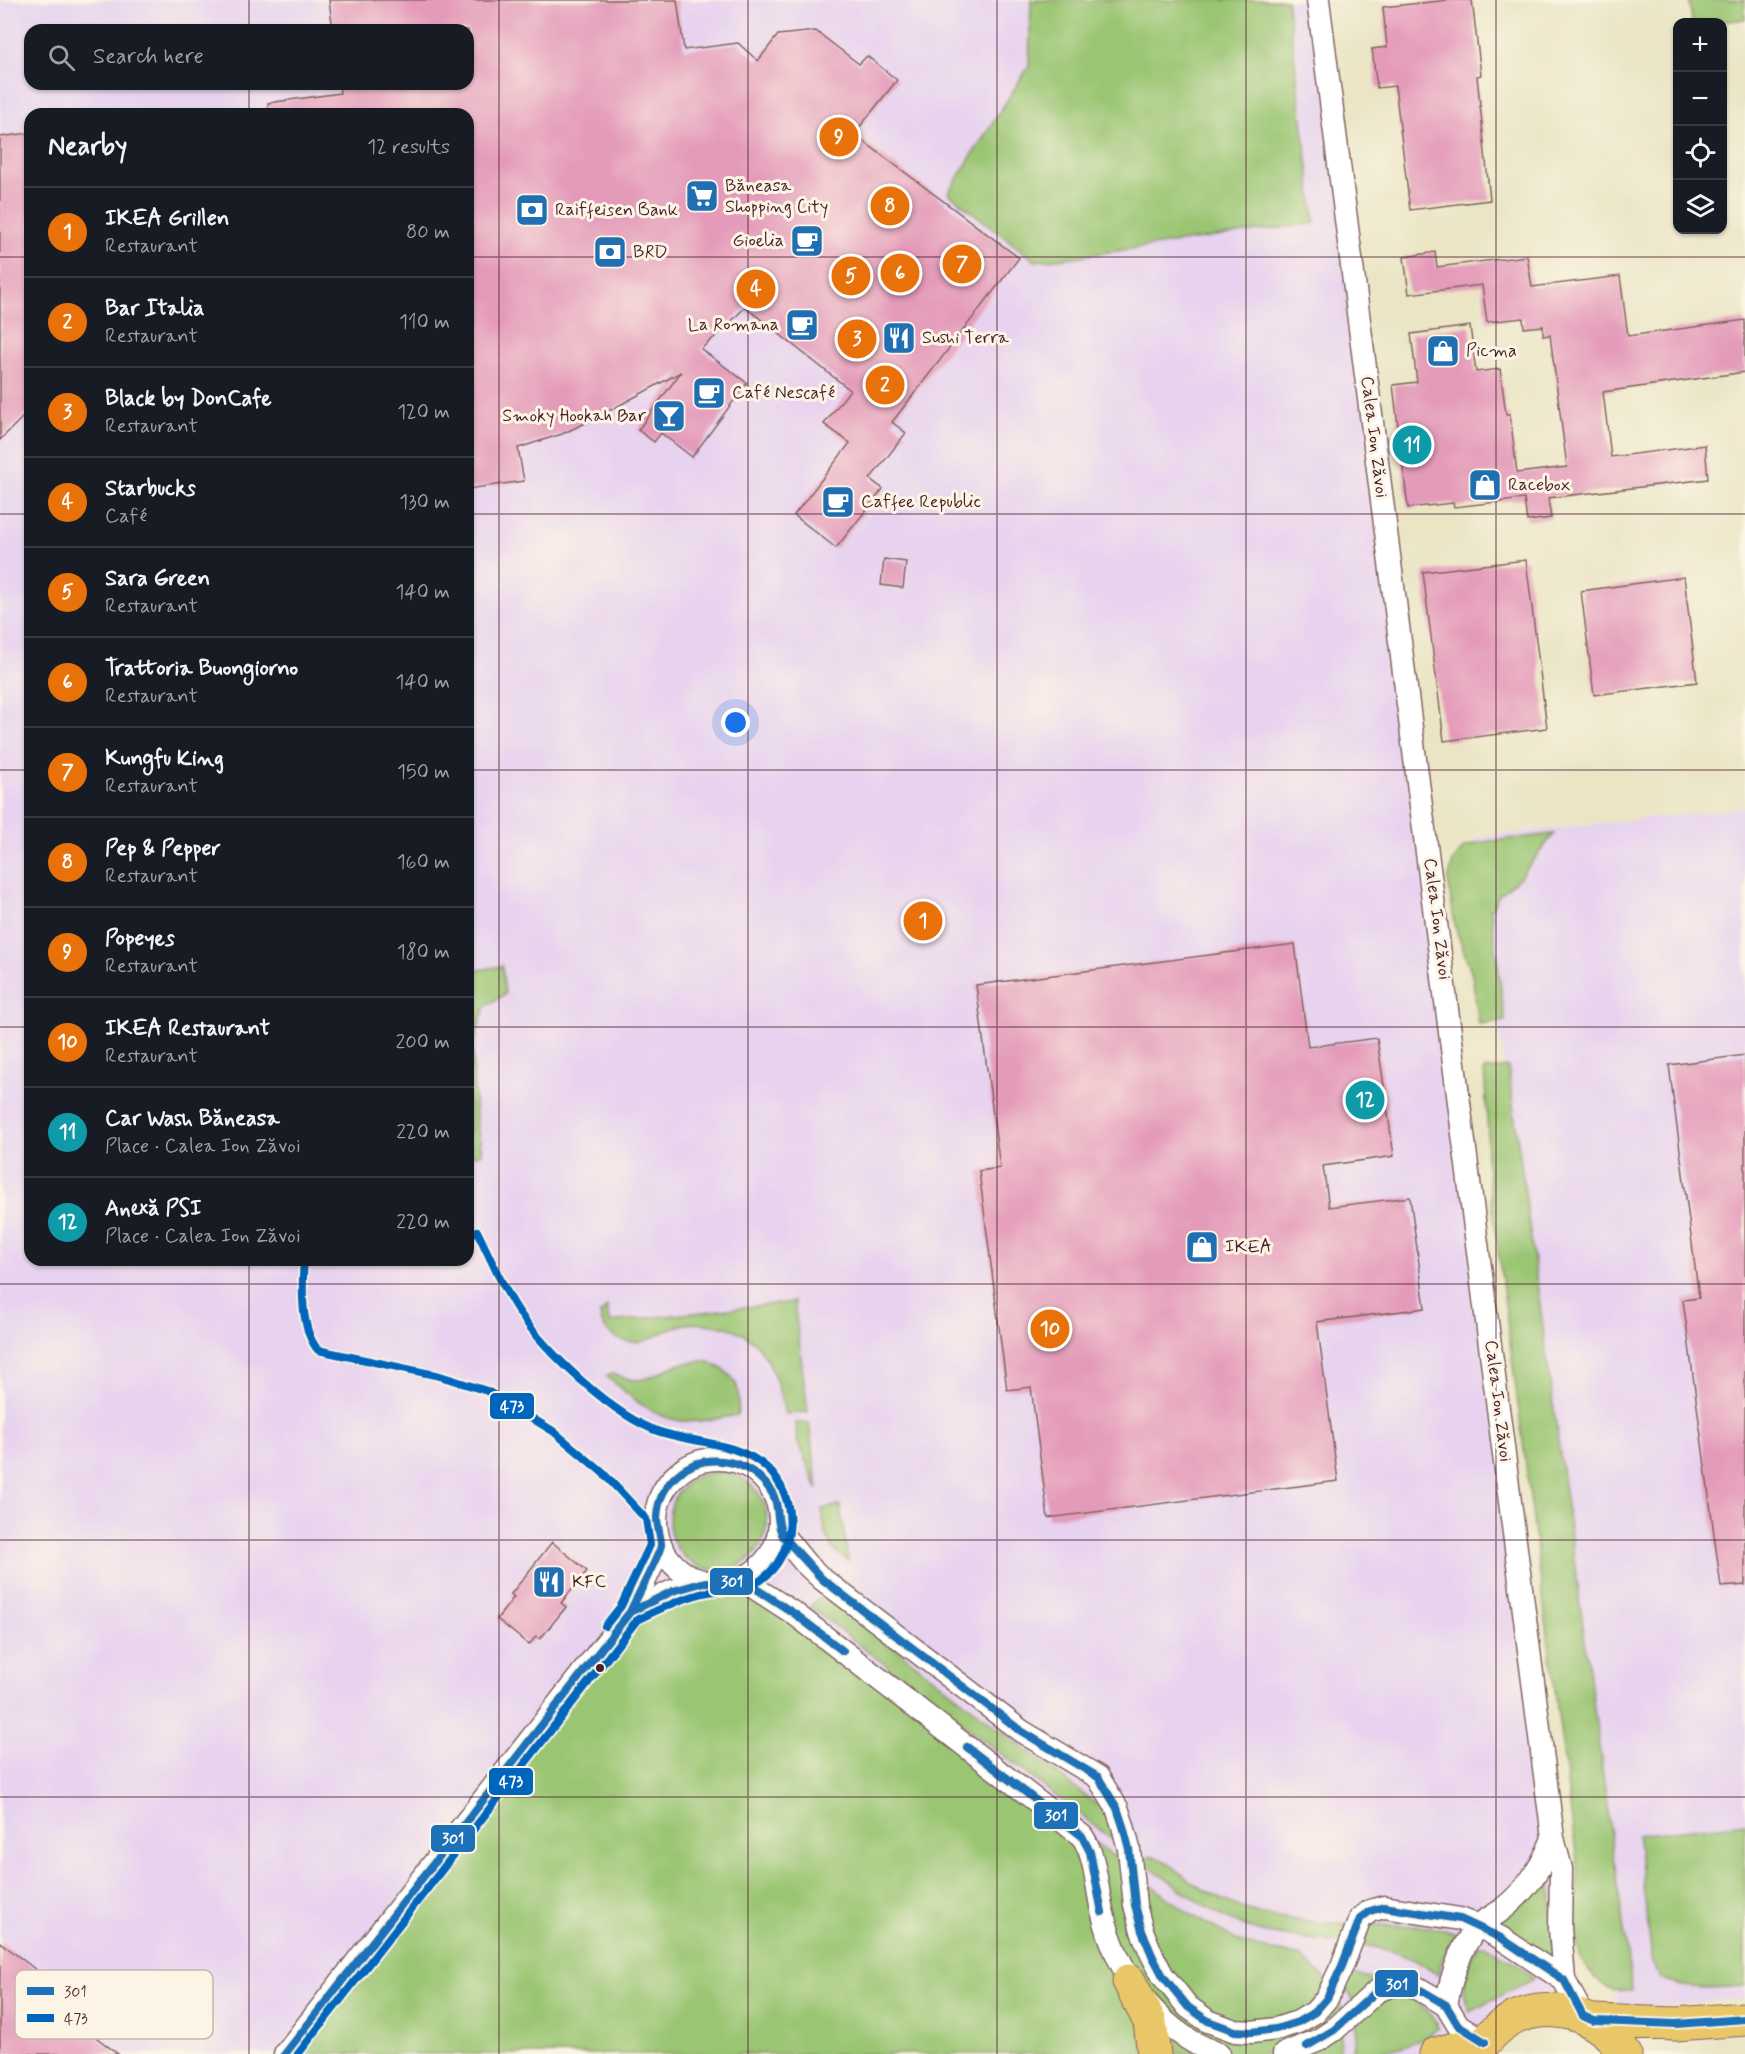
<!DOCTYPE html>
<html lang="en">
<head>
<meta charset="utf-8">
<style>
	body { margin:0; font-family:Mynerve,sans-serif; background:#20242c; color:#f1f3f6 }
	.controls { position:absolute; right:18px; top:18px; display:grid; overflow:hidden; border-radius:12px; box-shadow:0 2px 4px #0004 }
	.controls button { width:54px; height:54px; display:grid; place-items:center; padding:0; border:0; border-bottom:2px solid #363941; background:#171b24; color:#f1f3f6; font:30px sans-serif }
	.you { position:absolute; left:736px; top:723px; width:21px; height:21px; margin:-15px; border:4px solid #fff; border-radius:50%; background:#1a73e8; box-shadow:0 0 0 9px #1a73e833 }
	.badge { display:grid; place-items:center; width:39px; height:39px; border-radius:50%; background:#b45309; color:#fff; font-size:20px; font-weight:700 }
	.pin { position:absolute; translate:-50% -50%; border:3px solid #fff; box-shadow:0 2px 6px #0006 }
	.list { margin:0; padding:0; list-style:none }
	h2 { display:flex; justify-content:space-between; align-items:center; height:78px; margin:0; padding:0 24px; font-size:26px }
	h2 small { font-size:20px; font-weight:400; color:#9ea1a6 }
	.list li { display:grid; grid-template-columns:39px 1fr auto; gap:18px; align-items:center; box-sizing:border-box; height:90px; padding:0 24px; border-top:2px solid #363941 }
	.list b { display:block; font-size:22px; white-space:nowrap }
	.list p { margin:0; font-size:20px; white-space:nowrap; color:#9ea1a6 }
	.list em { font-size:20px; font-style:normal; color:#9ea1a6 }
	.icon { flex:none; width:33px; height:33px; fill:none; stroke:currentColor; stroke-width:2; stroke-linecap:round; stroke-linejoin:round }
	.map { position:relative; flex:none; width:1745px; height:2054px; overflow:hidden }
	.search { position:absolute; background:#171b24; box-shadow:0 2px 4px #0004; left:24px; top:24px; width:450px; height:66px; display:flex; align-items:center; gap:15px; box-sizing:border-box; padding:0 21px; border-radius:18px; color:#9ea1a6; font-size:22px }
	.panel { position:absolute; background:#171b24; box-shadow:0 2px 4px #0004; left:24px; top:108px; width:450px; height:1158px; border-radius:18px }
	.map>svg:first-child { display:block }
</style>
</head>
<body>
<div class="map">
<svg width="1745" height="2054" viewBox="0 0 1745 2054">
	<rect width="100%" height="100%" fill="#fcf5e5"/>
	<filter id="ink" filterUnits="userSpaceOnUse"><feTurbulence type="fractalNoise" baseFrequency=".0167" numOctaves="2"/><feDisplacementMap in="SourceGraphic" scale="12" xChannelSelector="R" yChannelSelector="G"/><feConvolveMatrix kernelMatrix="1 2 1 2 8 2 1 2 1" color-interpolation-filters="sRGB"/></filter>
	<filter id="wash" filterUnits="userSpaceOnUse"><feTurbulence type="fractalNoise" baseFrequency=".008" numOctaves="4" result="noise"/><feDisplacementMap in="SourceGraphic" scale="24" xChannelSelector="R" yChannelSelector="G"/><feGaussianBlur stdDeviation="1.35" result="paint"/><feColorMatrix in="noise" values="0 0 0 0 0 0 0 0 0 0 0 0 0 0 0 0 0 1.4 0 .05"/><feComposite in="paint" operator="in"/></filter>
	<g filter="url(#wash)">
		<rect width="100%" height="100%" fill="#ebe5c6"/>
		<path fill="#e7d2ef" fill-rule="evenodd" d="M 0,0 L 1318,0 L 1553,1838 L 1565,2011 L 1436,2054 L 0,2054 ZM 30,30 L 468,30 L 468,84 L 30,84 ZM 30,114 L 468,114 L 468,1260 L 30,1260 Z
			M 1745,808 L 1745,1998 L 1618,2010 L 1476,837 Z"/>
		<path fill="#9ac572" stroke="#72724e" stroke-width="1.5" d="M 1031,0 L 1287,0 L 1315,223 L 1066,258 L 1035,261 L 948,193 L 1029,66 Z
			M 1689,0 L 1745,0 L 1745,19 L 1720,22 L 1692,22 Z
			M 1554,834 L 1519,878 L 1499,895 L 1491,910 L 1505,1021 L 1479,1024 L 1472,975 L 1455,926 L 1448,880 L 1453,861 L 1465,847 L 1482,842 Z
			M 502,966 L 505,994 L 485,1007 L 472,1047 L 476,1120 L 482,1153 L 468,1157 L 468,972 Z
			M 1508,1067 L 1632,1991 C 1626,1991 1618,1992 1613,1991 C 1608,1989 1602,1984 1598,1980 C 1566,1954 1575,1912 1579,1876 L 1486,1157 L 1488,1133 L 1484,1070 Z
			M 794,1302 L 808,1412 L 785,1414 C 775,1371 764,1330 714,1325 C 703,1324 692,1322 682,1325 C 667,1328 654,1340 639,1342 C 620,1344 602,1334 600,1314 L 607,1307 L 609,1322 Z
			M 706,1361 C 734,1372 743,1385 737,1415 C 720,1418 700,1423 682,1421 C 653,1418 627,1394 606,1376 L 612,1373 C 620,1376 627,1380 635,1380 C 650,1380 663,1370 677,1365 C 687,1362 696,1362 706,1361 Z
			M 796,1423 L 809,1423 L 818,1490 L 797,1441 Z
			M669 1521a49 49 0 1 1 98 0a49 49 0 1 1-98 0Z
			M 840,1505 L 848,1560 C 826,1549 824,1531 822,1509 Z
			M 741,1579 L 795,1614 L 1188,1913 L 1240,1942 L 1272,1951 L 1299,1955 L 1328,1981 L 1334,1990 L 1344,2014 L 1341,2042 L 1337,2054 L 285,2054 L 630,1612 L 705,1582 L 727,1583 Z
			M 824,1593 L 1137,1836 L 1112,1839 L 810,1607 Z
			M 1745,1823 L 1745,1986 C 1713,1988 1690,1991 1659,1979 L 1652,1959 L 1637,1835 Z
			M 1151,1856 C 1168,1859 1179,1873 1193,1883 C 1209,1893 1225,1902 1242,1908 C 1288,1924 1341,1923 1389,1925 C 1412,1926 1435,1925 1457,1933 L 1441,1962 L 1439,1976 C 1430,1970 1421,1963 1412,1959 C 1364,1937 1309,1944 1259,1931 C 1215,1919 1178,1887 1142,1861 Z
			M 1544,1879 L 1551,1879 L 1554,1960 L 1498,1928 L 1505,1918 Z
			M 1479,1945 L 1484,1945 L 1515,1962 L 1534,1979 L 1470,2011 C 1458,1990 1467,1965 1479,1945 Z
			M 1358,1975 C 1372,1978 1387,1981 1400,1988 C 1411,1995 1437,2016 1437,2029 C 1419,2045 1379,2054 1355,2054 L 1353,2049 C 1360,2023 1359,2008 1345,1985 L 1348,1976 Z"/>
		<g id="blocks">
			<path fill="#e49bba" d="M 329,0 L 677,0 L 684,50 L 738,43 L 758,61 L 778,35 L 816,31 L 859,64 L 867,56 L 897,80 L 854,134 L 1019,258 L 892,422 L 906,433 L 870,479 L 883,489 L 836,548 L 794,515 L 850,443 L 824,424 L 850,390 L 745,307 L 724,329 L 701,349 L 747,383 L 692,457 L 661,433 L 654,442 L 638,430 L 681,372 L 594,419 L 562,434 L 518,448 L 524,481 L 468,489 L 468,114 L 269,114 L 268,103 L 340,93 L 339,84 L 468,84 L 468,30 L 333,30 Z
				M 1450,0 L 1472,0 L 1481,75 L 1477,76 L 1490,200 L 1410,210 L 1395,86 L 1377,88 L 1372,49 L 1387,47 L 1383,7 Z
				M 30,133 L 30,410 L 0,440 L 0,137 Z
				M 1435,252 L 1437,267 L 1527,256 L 1532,287 L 1620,276 L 1628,336 L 1745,320 L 1745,372 L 1603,392 L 1611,457 L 1705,445 L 1708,479 L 1548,498 L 1551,518 L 1527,521 L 1524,499 L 1454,507 L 1453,503 L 1408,508 L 1393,385 L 1417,382 L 1411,334 L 1470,326 L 1476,372 L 1500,369 L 1506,414 L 1510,414 L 1517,473 L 1567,467 L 1550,335 L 1543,336 L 1543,326 L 1524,328 L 1523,318 L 1487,322 L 1482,285 L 1409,294 L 1404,257 Z
				M 884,559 L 906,562 L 903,588 L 881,585 Z
				M 1526,560 L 1547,728 L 1444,741 L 1423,572 Z
				M 1684,577 L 1697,682 L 1594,695 L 1581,591 Z
				M 1295,944 L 1308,1047 L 1377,1038 L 1394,1156 L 1323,1166 L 1329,1207 L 1410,1197 L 1425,1308 L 1317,1322 L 1338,1481 L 1048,1518 L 1031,1387 L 1007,1390 L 979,1171 L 1000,1168 L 976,985 Z
				M 1745,1055 L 1745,1585 L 1721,1587 L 1683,1300 L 1699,1298 L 1669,1065 Z
				M 552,1542 L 587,1571 L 561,1603 L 566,1607 L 540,1639 L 536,1636 L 529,1645 L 497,1619 L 514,1597 L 511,1594 Z
				M 0,1942 L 94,2015 L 84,2028 L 118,2054 L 0,2054 Z"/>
		</g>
	</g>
	<g filter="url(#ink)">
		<use href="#blocks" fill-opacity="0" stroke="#826461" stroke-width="1.5"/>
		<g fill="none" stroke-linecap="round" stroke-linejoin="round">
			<defs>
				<path id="minor" d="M 1318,0 L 1553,1838 L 1561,1869 L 1560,1928 L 1564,1980
					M656 1521a62 62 0 1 1 124 0a62 62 0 1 1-124 0Z
					M 779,1531 L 805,1563 L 822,1579 L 1021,1731 L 1098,1777 L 1117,1808 L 1123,1826 L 1129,1849 L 1135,1905 L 1142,1931 L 1152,1955 L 1163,1976 L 1176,1992 L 1188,2007 L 1208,2021 L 1235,2031 L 1252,2032 L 1276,2029 L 1298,2022 L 1315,2012 L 1327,1998 L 1342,1966 L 1360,1919 L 1370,1911 L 1384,1907 L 1460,1919 L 1478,1926 L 1501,1938 L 1564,1980 L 1583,2016
					M 741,1579 L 795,1614 L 1082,1836 C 1096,1856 1096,1886 1102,1910 C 1117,1974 1156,2031 1219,2054
					M 630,1612 L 673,1591 L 705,1582
					M 1446,2005 C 1451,1978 1459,1950 1476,1928 C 1482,1921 1492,1917 1499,1912 C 1526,1892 1542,1868 1553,1838
					M 285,2054 L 630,1612 L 661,1546
					M 1284,2054 L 1319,2040 L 1334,2030 L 1377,1991 L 1399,1983 L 1414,1986 L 1446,2005 L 1458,2025 L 1485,2042"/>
				<path id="trunk" d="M 1129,1981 L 1150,2022 L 1154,2054
					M 1594,2021 L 1676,2024 L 1745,2019
					M 1436,2054 L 1457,2048 L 1481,2046
					M 1477,2054 C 1510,1994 1590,1998 1625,2054"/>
			</defs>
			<use href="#minor" stroke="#826461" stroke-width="25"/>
			<use href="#trunk" stroke="#826461" stroke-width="35"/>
			<use href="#minor" stroke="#fff" stroke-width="22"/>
			<use href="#trunk" stroke="#e9c769" stroke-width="33"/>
			<defs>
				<path id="bus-1" d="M 613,1633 L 630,1612 L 673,1591 L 705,1582 L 727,1583 L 741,1579 L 795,1614 L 843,1651
					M 967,1747 L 1082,1836 L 1090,1852 L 1102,1912
					M 1307,2046 L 1334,2030 L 1377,1991 L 1399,1983 L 1414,1986 L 1446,2005 L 1458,2025 L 1485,2042
					M 285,2054 L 630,1612 C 635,1601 661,1552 661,1545 C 661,1536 657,1527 657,1517 C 659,1483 688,1457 722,1461 C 742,1463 757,1472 769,1488 C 782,1505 774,1520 783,1536 L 822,1579 L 1021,1731 L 1098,1777 L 1117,1808 L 1123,1826 L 1129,1849 L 1135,1905 L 1142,1931 L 1152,1955 L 1163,1976 L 1188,2007 L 1208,2021 L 1235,2031 L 1252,2032 L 1276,2029 L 1298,2022 L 1315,2012 L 1327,1998 L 1342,1966 L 1360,1919 L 1370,1911 L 1384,1907 L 1460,1919 L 1501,1938 L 1564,1980 L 1583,2016 L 1594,2021 L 1676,2024 L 1745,2019"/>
				<path id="bus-2" d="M 304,1260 C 302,1286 300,1329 318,1350 L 440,1376 L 487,1391 L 553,1431 L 603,1473 L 646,1519 L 650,1545 L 621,1606 L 605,1626
					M 298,2054 L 637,1620 C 657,1610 678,1600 700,1594 C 721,1588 741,1594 761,1580 C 797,1554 799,1498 767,1468 C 739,1442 694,1443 660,1432 C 614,1417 546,1352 519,1312 C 502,1287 491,1259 477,1231"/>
			</defs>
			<use href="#bus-1" stroke="#fcf5e5" stroke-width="12"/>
			<use href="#bus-2" stroke="#fcf5e5" stroke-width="12"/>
			<use href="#bus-1" stroke="#1d71b8" stroke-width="8"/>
			<use href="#bus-2" stroke="#0065bd" stroke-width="8"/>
		</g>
	</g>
	<path fill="none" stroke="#4a1f2b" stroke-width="1.5" stroke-opacity="0.55" d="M 249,0 L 249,30M 499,0 L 499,2054M 748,0 L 748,2054M 997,0 L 997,2054M 1246,0 L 1246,2054M 1496,0 L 1496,2054M 249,84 L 249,114M 0,257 L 30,257M 468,257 L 1745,257M 0,514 L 30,514M 468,514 L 1745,514M 0,770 L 30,770M 468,770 L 1745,770M 0,1027 L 30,1027M 468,1027 L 1745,1027M 249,1260 L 249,2054M 0,1284 L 1745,1284M 0,1540 L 1745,1540M 0,1797 L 1745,1797"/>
	<defs>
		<symbol id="supermarket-square" viewBox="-11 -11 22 22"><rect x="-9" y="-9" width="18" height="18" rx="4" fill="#1f6fb2" stroke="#fcf5e5"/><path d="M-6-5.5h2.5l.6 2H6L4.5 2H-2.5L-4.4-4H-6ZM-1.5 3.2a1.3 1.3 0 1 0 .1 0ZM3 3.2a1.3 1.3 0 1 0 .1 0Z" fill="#fff"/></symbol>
		<symbol id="bank-square" viewBox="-11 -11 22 22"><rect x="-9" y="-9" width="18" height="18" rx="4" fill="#1f6fb2" stroke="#fcf5e5"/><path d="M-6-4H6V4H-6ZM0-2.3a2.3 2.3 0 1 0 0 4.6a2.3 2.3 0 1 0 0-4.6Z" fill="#fff"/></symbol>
		<symbol id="cafe-square" viewBox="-11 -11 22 22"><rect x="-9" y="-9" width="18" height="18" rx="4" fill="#1f6fb2" stroke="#fcf5e5"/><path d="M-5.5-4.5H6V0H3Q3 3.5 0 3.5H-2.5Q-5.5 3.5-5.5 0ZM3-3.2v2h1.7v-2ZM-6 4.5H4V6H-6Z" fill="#fff"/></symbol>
		<symbol id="restaurant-square" viewBox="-11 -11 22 22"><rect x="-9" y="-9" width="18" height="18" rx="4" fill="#1f6fb2" stroke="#fcf5e5"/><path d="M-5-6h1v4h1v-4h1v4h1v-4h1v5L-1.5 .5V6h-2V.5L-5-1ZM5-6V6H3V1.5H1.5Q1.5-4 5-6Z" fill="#fff"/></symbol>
		<symbol id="shop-square" viewBox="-11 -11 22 22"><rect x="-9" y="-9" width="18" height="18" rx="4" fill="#1f6fb2" stroke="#fcf5e5"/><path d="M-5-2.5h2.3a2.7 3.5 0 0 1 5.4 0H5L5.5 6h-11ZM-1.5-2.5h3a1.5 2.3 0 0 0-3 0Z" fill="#fff"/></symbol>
		<symbol id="bar-square" viewBox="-11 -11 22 22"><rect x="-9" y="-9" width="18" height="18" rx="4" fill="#1f6fb2" stroke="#fcf5e5"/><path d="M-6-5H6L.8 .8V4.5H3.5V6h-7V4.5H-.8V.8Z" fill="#fff"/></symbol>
	</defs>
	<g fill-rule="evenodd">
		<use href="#supermarket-square" x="683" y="177" width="38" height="38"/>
		<use href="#bank-square" x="513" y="191" width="38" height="38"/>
		<use href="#cafe-square" x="788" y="222" width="38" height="38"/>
		<use href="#bank-square" x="591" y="233" width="38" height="38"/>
		<use href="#cafe-square" x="783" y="306" width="38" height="38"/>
		<use href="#restaurant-square" x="880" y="319" width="38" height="38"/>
		<use href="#shop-square" x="1424" y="332" width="38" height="38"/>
		<use href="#cafe-square" x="690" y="374" width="38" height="38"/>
		<use href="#bar-square" x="650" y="397" width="38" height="38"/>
		<use href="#shop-square" x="1466" y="466" width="38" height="38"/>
		<use href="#cafe-square" x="819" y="483" width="38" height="38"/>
		<use href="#shop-square" x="1183" y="1228" width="38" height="38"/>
		<use href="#restaurant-square" x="530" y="1563" width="38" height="38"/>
	</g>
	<circle fill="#4a1f2b" stroke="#fcf5e5" stroke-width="2" cx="600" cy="1668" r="5"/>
	<g text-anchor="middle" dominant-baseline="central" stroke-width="6" stroke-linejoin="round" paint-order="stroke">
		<g font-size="18" fill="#4a1f2b" stroke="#fcf5e5" text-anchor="start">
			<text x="725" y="186">Băneasa<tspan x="725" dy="21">Shopping City</tspan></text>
			<text x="555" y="210">Raiffeisen Bank</text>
			<text x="784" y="241" text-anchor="end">Gioelia</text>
			<text x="633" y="252">BRD</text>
			<text x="779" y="325" text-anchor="end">La Romana</text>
			<text x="922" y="338">Sushi Terra</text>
			<text x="1466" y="351">Picma</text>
			<text x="732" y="393">Café Nescafé</text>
			<text x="646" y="416" text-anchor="end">Smoky Hookah Bar</text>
			<text x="1508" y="485">Racebox</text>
			<text x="861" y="502">Caffee Republic</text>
			<text x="1225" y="1247">IKEA</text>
			<text x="572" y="1582">KFC</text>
		</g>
		<g font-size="18" fill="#4a1f2b" stroke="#fcf5e5">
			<text transform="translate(1374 437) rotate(83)">Calea Ion Zăvoi</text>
			<text transform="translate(1437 919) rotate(83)">Calea Ion Zăvoi</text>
			<text transform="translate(1498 1401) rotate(83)">Calea Ion Zăvoi</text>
		</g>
	</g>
	<rect x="15" y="1970" width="198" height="69" rx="9" fill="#fcf5e5" stroke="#c7b5ad" stroke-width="1.5"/>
	<rect x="27" y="1987" width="27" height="8" fill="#1d71b8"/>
	<rect x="27" y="2014" width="27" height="8" fill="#0065bd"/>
	<g font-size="16" fill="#4a1f2b">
		<text x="64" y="1997">301</text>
		<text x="64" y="2024">473</text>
	</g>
	<g stroke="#fcf5e5" stroke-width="2">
		<rect x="489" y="1392" width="46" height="28" rx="6" fill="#0065bd"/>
		<rect x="709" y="1567" width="45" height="29" rx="6" fill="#1d71b8"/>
		<rect x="488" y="1767" width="46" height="29" rx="6" fill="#0065bd"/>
		<rect x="1033" y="1801" width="46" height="29" rx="6" fill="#1d71b8"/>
		<rect x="430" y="1824" width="46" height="29" rx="6" fill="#1d71b8"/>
		<rect x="1374" y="1969" width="45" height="29" rx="6" fill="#1d71b8"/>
	</g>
	<g font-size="16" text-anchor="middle" font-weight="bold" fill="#fff">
		<text x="512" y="1412">473</text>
		<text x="732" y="1587">301</text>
		<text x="511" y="1787">473</text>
		<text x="1056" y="1821">301</text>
		<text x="453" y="1844">301</text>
		<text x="1397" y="1990">301</text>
	</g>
</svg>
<div class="controls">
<button>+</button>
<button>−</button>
<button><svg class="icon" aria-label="locate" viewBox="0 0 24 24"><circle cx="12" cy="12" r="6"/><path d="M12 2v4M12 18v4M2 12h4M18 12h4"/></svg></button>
<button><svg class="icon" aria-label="layers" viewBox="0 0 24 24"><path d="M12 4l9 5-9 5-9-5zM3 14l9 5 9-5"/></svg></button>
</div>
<div class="you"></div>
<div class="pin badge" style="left:923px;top:921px;background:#e8710a">1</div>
<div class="pin badge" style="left:885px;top:385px;background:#e8710a">2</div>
<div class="pin badge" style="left:857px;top:339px;background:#e8710a">3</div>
<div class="pin badge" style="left:756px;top:289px;background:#e8710a">4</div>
<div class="pin badge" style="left:851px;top:276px;background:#e8710a">5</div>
<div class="pin badge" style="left:900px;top:273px;background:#e8710a">6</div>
<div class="pin badge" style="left:962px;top:264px;background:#e8710a">7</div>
<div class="pin badge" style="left:890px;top:206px;background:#e8710a">8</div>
<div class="pin badge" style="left:839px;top:137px;background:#e8710a">9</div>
<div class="pin badge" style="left:1050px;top:1329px;background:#e8710a">10</div>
<div class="pin badge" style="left:1412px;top:445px;background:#0f9aa8">11</div>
<div class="pin badge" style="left:1365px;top:1100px;background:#0f9aa8">12</div>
<div class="search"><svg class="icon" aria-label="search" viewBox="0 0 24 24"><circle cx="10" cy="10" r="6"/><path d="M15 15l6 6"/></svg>Search here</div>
<section class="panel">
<h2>Nearby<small>12 results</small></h2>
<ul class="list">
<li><span class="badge" style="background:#e8710a">1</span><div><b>IKEA Grillen</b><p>Restaurant</p></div><em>80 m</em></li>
<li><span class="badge" style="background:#e8710a">2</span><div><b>Bar Italia</b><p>Restaurant</p></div><em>110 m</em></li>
<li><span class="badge" style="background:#e8710a">3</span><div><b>Black by DonCafe</b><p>Restaurant</p></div><em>120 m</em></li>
<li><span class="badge" style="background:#e8710a">4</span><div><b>Starbucks</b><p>Café</p></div><em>130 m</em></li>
<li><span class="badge" style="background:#e8710a">5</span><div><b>Sara Green</b><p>Restaurant</p></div><em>140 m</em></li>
<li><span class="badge" style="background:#e8710a">6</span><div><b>Trattoria Buongiorno</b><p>Restaurant</p></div><em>140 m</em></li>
<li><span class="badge" style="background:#e8710a">7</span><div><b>Kungfu King</b><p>Restaurant</p></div><em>150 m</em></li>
<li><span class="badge" style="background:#e8710a">8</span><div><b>Pep &amp; Pepper</b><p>Restaurant</p></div><em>160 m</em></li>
<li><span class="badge" style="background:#e8710a">9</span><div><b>Popeyes</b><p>Restaurant</p></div><em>180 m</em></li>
<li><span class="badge" style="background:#e8710a">10</span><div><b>IKEA Restaurant</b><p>Restaurant</p></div><em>200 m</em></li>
<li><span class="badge" style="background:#0f9aa8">11</span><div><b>Car Wash Băneasa</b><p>Place · Calea Ion Zăvoi</p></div><em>220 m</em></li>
<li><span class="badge" style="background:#0f9aa8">12</span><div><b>Anexă PSI</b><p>Place · Calea Ion Zăvoi</p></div><em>220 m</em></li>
</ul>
</section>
</div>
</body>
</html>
